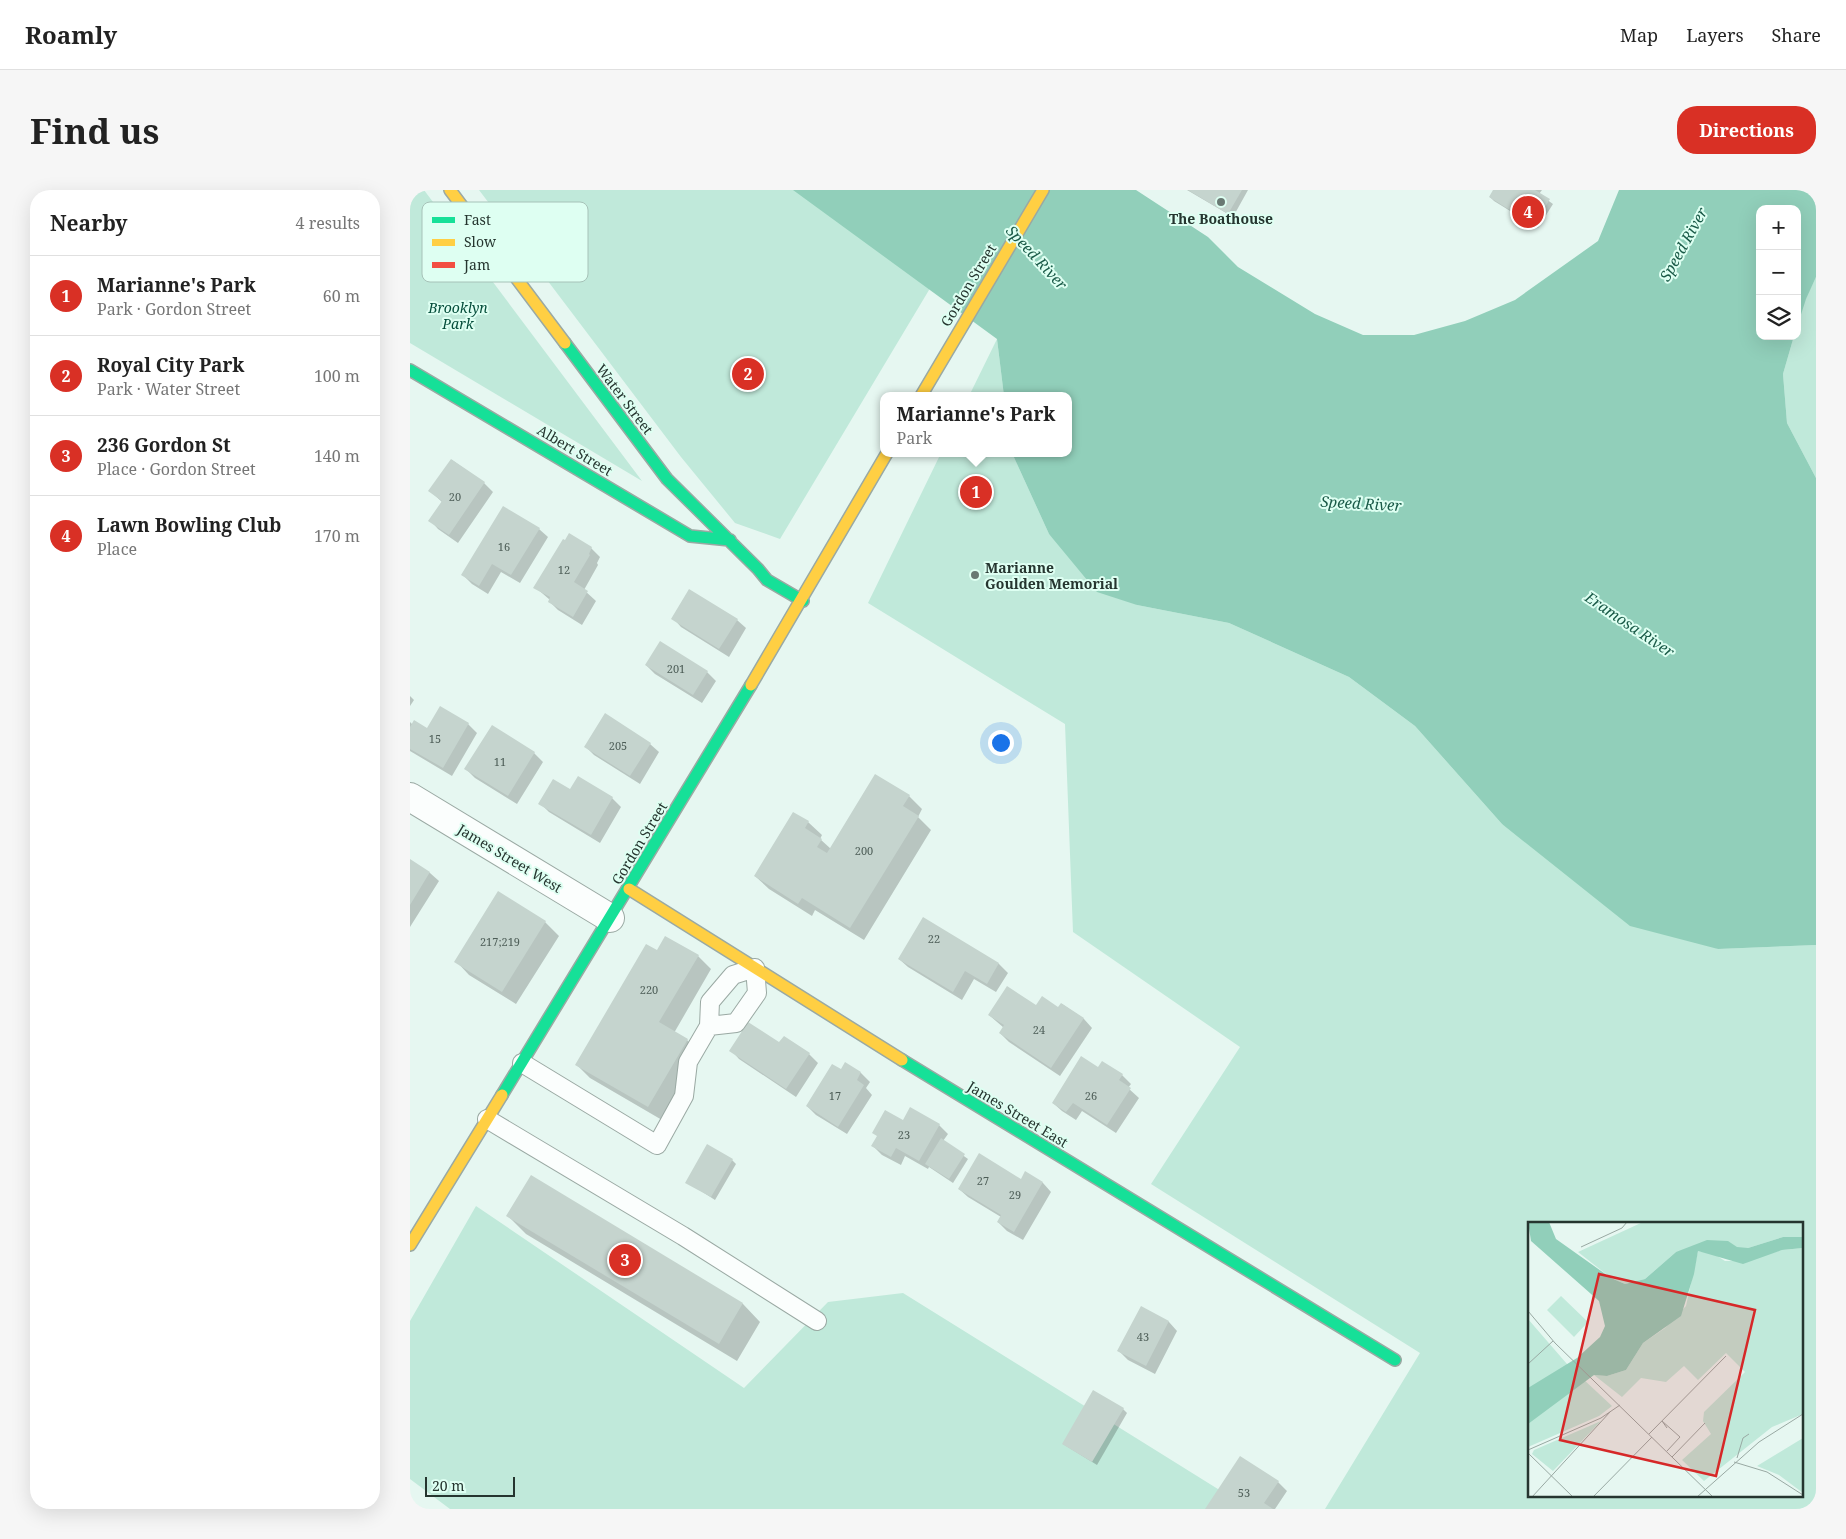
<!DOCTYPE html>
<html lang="en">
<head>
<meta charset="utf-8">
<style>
	body { margin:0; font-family:"Noto Serif",serif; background:#f6f6f6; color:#222 }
	.controls { position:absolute; right:15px; top:15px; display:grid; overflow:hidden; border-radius:10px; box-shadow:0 5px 20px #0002 }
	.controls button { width:45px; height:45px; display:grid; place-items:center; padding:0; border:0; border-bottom:1px solid #e0e0e0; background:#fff; color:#222; font:25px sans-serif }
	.scale { position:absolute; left:15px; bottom:12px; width:90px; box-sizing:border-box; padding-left:5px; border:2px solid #25352f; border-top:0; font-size:14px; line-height:18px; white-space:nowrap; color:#25352f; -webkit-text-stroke:4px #defff2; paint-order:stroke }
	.you { position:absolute; left:590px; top:552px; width:18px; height:18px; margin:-12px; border:4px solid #fff; border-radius:50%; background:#1a73e8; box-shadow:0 0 0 8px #1a73e833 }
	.badge { display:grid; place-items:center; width:32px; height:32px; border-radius:50%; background:#d93025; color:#fff; font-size:16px; font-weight:700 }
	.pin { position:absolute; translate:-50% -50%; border:2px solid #fff; box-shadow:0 1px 5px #0006 }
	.popup { position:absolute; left:470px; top:202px; width:192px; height:65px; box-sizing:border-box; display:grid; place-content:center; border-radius:10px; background:#fff; filter:drop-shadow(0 1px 4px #0005); font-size:16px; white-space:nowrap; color:#767676 }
	.popup b { font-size:19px; color:#222 }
	.popup::after { content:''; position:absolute; left:50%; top:100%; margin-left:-10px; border:10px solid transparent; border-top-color:#fff }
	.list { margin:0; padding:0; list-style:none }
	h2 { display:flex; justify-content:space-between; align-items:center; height:65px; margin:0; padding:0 20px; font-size:21px }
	h2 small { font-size:16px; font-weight:400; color:#767676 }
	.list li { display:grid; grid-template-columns:32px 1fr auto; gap:15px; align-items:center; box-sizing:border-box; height:80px; padding:0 20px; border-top:1px solid #e0e0e0 }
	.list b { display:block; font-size:19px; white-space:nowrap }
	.list p { margin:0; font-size:16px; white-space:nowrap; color:#767676 }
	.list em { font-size:16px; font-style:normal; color:#767676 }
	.icon { flex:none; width:28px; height:28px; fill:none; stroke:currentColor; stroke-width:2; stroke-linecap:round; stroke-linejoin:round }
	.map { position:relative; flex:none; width:1406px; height:1319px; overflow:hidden; border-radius:20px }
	header { display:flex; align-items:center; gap:30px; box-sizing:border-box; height:70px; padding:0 25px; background:#fff; border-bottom:1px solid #e0e0e0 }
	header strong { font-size:24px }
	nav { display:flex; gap:28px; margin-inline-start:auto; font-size:18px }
	.intro { display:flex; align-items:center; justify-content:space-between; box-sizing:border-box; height:120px; padding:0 30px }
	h1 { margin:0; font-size:35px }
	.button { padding:12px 22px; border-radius:20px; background:#d93025; color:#fff; font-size:18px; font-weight:700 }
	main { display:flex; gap:30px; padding:0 30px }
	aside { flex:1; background:#fff; border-radius:20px; box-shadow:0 5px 20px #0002 }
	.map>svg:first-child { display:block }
</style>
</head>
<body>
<header>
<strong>Roamly</strong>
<nav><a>Map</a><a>Layers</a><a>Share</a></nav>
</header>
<div class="intro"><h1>Find us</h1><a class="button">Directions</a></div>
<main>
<aside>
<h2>Nearby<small>4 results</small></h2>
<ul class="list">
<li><span class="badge">1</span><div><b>Marianne's Park</b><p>Park · Gordon Street</p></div><em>60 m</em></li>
<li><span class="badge">2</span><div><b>Royal City Park</b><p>Park · Water Street</p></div><em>100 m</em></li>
<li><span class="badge">3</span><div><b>236 Gordon St</b><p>Place · Gordon Street</p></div><em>140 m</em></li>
<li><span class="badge">4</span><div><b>Lawn Bowling Club</b><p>Place</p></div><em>170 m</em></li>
</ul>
</aside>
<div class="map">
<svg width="1406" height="1319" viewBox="0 0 1406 1319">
	<rect width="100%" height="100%" fill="#e6f7f1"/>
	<path fill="#c0e9da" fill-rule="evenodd" d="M 0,0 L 14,0 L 232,291 L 0,153 Z
		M 69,0 L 576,0 L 519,100 L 370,349 L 325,333 L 271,267 Z
		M 1406,87 L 1406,288 L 1377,233 L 1373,184 L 1384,146 L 1387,146 C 1387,125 1397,105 1406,87 Z
		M 587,149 L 594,206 L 559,206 Z
		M 531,263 L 602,263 L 639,344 L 727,415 L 819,433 L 939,487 L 1005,536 L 1092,634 L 1308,759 L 1406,755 L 1406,1319 L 915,1319 L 1010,1163 L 741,994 L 830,857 L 663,742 L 655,534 L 458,413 ZM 1120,1033 L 1392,1033 L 1392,1305 L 1120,1305 Z
		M 66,1016 L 334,1198 L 418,1112 L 493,1103 L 840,1319 L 40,1319 L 0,1289 L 0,1131 Z"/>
	<path fill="#91cfba" d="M 383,0 L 726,0 L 798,47 L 828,77 L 905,124 L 953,145 L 1004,145 L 1055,131 L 1105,110 L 1188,51 L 1209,0 L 1406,0 L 1406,87 L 1396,109 L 1387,137 L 1387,19 L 1350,19 L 1350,146 L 1384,146 L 1373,184 L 1377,233 L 1406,288 L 1406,755 L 1308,759 L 1220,736 L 1092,634 L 1005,536 L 939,487 L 819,433 L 727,415 L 687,402 L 639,344 L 602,263 L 658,263 L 658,206 L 594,206 L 587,149 Z"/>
	<path fill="#0003" d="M 777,0 L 838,0 L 823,27 Z
		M 1084,0 L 1132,0 L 1129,4 L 1143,14 L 1128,38 L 1084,11 L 1080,7 Z
		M 42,270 L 74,293 L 83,302 L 48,353 L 28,339 L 20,330 L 32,312 L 20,301 Z
		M 129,339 L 138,347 L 110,393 L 91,382 L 78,404 L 62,394 L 53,385 Z
		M 181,358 L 190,367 L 187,373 L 188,375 L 174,400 L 186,411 L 172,435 L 148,420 L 139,411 L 140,410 L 125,397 Z
		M 263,428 L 327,430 L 336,438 L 319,467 L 271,437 Z
		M 236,475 L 297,482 L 306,491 L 292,513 L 245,484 Z
		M 0,506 L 4,510 L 0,516 Z
		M 0,532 L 3,535 L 18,540 L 58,534 L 67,543 L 42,586 L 0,561 Z
		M 82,537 L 124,563 L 133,572 L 107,614 L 65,588 L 56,579 Z
		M 240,554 L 249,562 L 230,594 L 184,565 L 176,557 Z
		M 160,601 L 202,608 L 211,617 L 190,653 L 139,622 L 130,613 Z
		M 499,606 L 512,619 L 508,627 L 521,640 L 454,750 L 405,720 L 402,726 L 359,699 L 345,686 L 398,632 L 412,645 L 410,649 L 421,659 Z
		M 0,671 L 20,683 L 29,691 L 0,737 Z
		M 88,703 L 135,732 L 149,746 L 106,814 L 59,785 L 46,771 Z
		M 513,729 L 589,774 L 598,783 L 586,802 L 564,789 L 552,810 L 498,777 L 489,769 Z
		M 247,762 L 288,766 L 301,779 L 264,843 L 277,850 L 290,863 L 252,930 L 180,888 L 167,875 Z
		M 652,814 L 674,829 L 682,838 L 650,886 L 599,852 L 590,843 L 594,838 L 579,825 L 649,819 Z
		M 374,847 L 399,864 L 408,873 L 386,907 L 329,869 L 321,860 L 370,854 Z
		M 436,874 L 451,883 L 460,892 L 456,898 L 462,905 L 437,944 L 406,925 L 397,916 L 432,881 Z
		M 689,879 L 712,885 L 721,894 L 718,898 L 729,908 L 706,943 L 672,921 L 666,930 L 652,921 L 643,913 Z
		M 493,932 L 529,935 L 538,944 L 533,951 L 558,969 L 543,993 L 519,977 L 518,979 L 495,966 L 491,975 L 472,965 L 463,956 Z
		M 322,970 L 326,974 L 305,1010 L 277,992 Z
		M 616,983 L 633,993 L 641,1002 L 613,1050 L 597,1041 L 588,1032 L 591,1027 L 558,1007 L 549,999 L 612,990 Z
		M 121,987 L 333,1114 L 350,1132 L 327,1171 L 116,1044 L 98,1026 Z
		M 731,1118 L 759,1132 L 767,1141 L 745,1184 L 718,1170 L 709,1161 Z
		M 713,1219 L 717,1223 L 687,1275 L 653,1254 Z
		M 868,1292 L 877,1301 L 865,1319 L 797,1319 Z"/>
	<path fill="#c5d4ce" d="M 778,0 L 832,0 L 818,24 Z
		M 1083,0 L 1125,0 L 1140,9 L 1124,35 L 1079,7 Z
		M 41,269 L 75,292 L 39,345 L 18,331 L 32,311 L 18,301 Z
		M 93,316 L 130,338 L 101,385 L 82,374 L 69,396 L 51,385 Z
		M 159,343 L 182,357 L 179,364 L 180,365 L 164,392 L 178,401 L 163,427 L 138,412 L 140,407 L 123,398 L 153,349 L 155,350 Z
		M 279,399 L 328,429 L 309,459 L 261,429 Z
		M 250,451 L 298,481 L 283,505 L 235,475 Z
		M 30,516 L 59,533 L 33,578 L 0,559 L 0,537 L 4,530 L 17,538 Z
		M 195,523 L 241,553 L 220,586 L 174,557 Z
		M 82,535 L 125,562 L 98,606 L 54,579 Z
		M 465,584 L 500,605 L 493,616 L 509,626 L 440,738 L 392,708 L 388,714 L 344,686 L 383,622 L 399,631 L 395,638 L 412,649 L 407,657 L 417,663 Z
		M 168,586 L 203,607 L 181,645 L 128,614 L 143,589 L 160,599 Z
		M 0,669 L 20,682 L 0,715 Z
		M 88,701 L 136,731 L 92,802 L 44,772 Z
		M 513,727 L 589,773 L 577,794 L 555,781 L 543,802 L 488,769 Z
		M 255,746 L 289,765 L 249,832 L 278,849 L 238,917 L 165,875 L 236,754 L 247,760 Z
		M 597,796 L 626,815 L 632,806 L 648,817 L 651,813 L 674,828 L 641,878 L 589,843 L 594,835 L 578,825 Z
		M 338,832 L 369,852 L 374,846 L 400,863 L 376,899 L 319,861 Z
		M 671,866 L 688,877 L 692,871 L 713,884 L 709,890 L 721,898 L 697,935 L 663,913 L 656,922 L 642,913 Z
		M 435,872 L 451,882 L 447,890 L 454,895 L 428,937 L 396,916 L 422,874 L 431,879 Z
		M 500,917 L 530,934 L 509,971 L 486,958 L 481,967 L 461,956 L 467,946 L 462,943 L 475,920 L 493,930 Z
		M 531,948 L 555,964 L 539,989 L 515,974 Z
		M 297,954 L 323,969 L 301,1007 L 275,993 Z
		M 569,963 L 611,989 L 615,981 L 633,992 L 604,1042 L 587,1032 L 591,1025 L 548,999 Z
		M 121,985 L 333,1113 L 309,1154 L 96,1026 Z
		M 731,1116 L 759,1131 L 736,1176 L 707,1161 Z
		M 683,1200 L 714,1218 L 682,1272 L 652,1254 Z
		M 830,1266 L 869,1291 L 854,1313 L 863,1319 L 795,1319 Z"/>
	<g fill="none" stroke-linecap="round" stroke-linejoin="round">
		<defs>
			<path id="lane" d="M 112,873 L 247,955 L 274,906 L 278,872 L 299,836 L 326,833 L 347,803 L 345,778 L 323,785 L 300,812 L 299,836
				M 77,929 L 273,1046 L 407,1131"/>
			<path id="street" d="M 0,607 L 200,728"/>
			<path id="fast" d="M 155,153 L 257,289 L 348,379 L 357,390 L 393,411
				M 0,180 L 280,346 L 320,350
				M 492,870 L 985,1170
				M 92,905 L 341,495"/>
			<path id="slow" d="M 40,0 L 155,153
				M 511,206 L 633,0
				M 341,495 L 477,263
				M 219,699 L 492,870
				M 0,1055 L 92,905"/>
		</defs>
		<use href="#lane" stroke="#9aa9a3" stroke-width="20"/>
		<use href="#street" stroke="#9aa9a3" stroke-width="30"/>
		<use href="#fast" stroke="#9aa9a3" stroke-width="14"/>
		<use href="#slow" stroke="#9aa9a3" stroke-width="14"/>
		<use href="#lane" stroke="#fbfefd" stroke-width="18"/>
		<use href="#street" stroke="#fbfefd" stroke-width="28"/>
		<use href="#fast" stroke="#16e098" stroke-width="11"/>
		<use href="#slow" stroke="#ffcf43" stroke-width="11"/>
	</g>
	<g fill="#697973" stroke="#defff2" stroke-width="2">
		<circle cx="811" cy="12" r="5"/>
		<circle cx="565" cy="385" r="5"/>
	</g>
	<g text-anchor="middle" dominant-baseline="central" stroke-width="4" stroke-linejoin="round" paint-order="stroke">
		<g font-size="11" fill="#4d5d57">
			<text x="45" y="306">20</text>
			<text x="94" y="356">16</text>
			<text x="154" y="379">12</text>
			<text x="266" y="478">201</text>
			<text x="25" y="548">15</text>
			<text x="208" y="555">205</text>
			<text x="90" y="571">11</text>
			<text x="454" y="660">200</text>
			<text x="524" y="748">22</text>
			<text x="90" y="751">217;219</text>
			<text x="239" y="799">220</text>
			<text x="629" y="839">24</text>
			<text x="425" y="905">17</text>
			<text x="681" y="905">26</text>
			<text x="494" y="944">23</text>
			<text x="573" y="990">27</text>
			<text x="605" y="1004">29</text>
			<text x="733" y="1146">43</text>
			<text x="834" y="1302">53</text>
		</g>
		<g font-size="14" font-weight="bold" fill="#25352f" stroke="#defff2">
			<text x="811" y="28">The Boathouse</text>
			<text x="575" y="377" text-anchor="start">Marianne<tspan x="575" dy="16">Goulden Memorial</tspan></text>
		</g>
		<g font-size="14" fill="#25352f" stroke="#defff2">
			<text transform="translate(558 95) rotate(-59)">Gordon Street</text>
			<text transform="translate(215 209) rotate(53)">Water Street</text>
			<text transform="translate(165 260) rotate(31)">Albert Street</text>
			<text transform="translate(229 653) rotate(-59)">Gordon Street</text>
			<text transform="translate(100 668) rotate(31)">James Street West</text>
			<text transform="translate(608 924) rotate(31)">James Street East</text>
		</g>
		<g font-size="14" font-style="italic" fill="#044d3a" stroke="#defff2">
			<text x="48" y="117">Brooklyn<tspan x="48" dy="16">Park</tspan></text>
		</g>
		<g font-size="15" font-style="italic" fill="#1a5b48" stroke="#defff2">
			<text transform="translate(1273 54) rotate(-61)">Speed River</text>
			<text transform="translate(627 67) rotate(47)">Speed River</text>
			<text transform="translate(951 313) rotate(3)">Speed River</text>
			<text transform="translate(1220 434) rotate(34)">Eramosa River</text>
		</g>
	</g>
	<g transform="translate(1118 1032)">
		<rect width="275" height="275" fill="#e6f7f1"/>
		<path d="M 115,0 L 275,0 L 275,15 L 255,15 L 220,26 L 148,30 L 117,57 L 97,62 L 83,56 L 50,30 ZM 275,26 L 275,192 L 244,205 L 176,259 L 154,238 L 183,212 L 175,199 L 176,190 L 217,150 L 198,131 L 170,158 L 156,144 L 138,160 L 113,156 L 94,175 L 66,153 L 79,154 L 98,148 L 115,121 L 137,106 L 158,84 L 170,29 L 186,32 L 197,39 L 217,39 L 254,28 ZM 33,74 L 60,100 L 46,115 L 19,88 ZM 0,97 L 39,142 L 84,184 L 71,194 L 0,225 ZM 73,199 L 25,249 L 4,232 L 6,228 ZM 275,216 L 275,271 L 251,253 L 229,244 Z" fill="#c0e9da"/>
		<path d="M 0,0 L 21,0 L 28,17 L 83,56 L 97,62 L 117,57 L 148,30 L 179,18 L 200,19 L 209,25 L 220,26 L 255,15 L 275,15 L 275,26 L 254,28 L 215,42 L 170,29 L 166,52 L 153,94 L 115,121 L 98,148 L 79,154 L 66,153 L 0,202 L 0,166 L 49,136 L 72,115 L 77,104 L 71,79 L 3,19 Z" fill="#91cfba"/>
		<path fill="none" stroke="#99a9a3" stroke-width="1" d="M 53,25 L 94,6 L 99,0M 0,89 L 27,121 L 185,275M 0,142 L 25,119M 121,212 L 198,134M 0,228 L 73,196 L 92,183M 139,229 L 152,215 L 134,199 L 139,206M 0,231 L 45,275M 144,235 L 177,201M 209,236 L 215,216 L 221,212M 206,240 L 239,250 L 275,273M 4,275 L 82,190M 65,275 L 124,215M 169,275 L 231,220 L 275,192"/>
		<path fill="#d62828" fill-opacity="0.15" stroke="#d62828" stroke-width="2.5" d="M 71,52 L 227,88 L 188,254 L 32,218 Z"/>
		<rect width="275" height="275" fill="none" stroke="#25352f" stroke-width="2.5"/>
	</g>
	<rect x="12" y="12" width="166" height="80" rx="8" fill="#defff2" stroke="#a6c2b8" stroke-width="1"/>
	<rect x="22" y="27" width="23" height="6" fill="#16e098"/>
	<rect x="22" y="49" width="23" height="7" fill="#ffcf43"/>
	<rect x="22" y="72" width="23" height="6" fill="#f24e42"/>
	<g font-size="14" fill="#25352f">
		<text x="54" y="35">Fast</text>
		<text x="54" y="57">Slow</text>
		<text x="54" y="80">Jam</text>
	</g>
</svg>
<div class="controls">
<button>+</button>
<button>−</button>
<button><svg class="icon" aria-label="layers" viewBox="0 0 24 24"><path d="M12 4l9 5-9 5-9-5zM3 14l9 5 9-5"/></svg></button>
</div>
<div class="scale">20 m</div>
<div class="you"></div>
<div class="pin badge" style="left:566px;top:302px">1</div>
<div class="popup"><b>Marianne's Park</b>Park</div>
<div class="pin badge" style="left:338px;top:184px">2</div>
<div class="pin badge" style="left:215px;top:1070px">3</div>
<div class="pin badge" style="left:1118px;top:22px">4</div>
</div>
</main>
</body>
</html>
